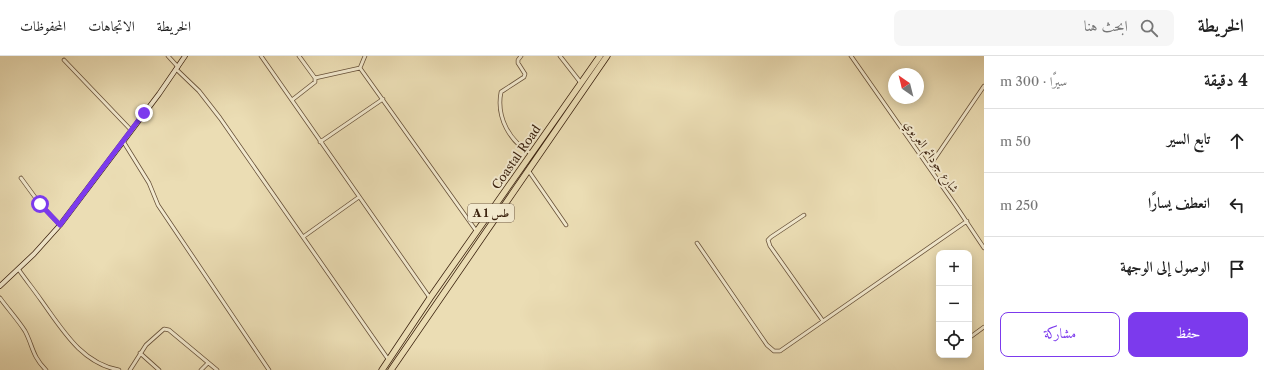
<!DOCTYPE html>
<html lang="ar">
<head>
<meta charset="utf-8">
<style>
	body { margin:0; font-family:"Libre Caslon Text",Amiri,serif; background:#f6f6f6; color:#222; direction:rtl }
	.controls { position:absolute; right:12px; bottom:12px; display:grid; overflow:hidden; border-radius:8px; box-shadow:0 2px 10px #0003 }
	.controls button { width:36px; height:36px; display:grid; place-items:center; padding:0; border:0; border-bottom:1px solid #e0e0e0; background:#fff; color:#222; font:20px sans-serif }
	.compass { position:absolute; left:888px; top:12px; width:36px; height:36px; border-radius:50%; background:#fff; box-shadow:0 2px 10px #0003; rotate:325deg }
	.stop { position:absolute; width:12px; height:12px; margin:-9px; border:3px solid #7c3aed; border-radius:50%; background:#fff }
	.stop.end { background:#7c3aed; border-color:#fff; box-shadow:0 1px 4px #0008 }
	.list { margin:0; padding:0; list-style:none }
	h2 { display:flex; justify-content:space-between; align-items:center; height:52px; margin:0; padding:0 16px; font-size:17px }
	h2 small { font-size:13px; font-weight:400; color:#767676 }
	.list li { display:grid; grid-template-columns:26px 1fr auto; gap:12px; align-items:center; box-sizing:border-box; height:64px; padding:0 16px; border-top:1px solid #e0e0e0 }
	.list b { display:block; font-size:15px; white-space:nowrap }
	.list em { font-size:13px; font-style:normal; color:#767676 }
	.actions { display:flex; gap:8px; padding:12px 16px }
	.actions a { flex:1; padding:9px 0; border:1px solid #7c3aed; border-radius:8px; text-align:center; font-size:14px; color:#7c3aed }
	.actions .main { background:#7c3aed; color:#fff }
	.icon { flex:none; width:22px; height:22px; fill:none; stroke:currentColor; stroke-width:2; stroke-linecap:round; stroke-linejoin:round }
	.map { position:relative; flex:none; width:984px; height:314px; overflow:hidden; direction:ltr }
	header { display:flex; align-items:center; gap:24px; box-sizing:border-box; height:56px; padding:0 20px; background:#fff; border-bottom:1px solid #e0e0e0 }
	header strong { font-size:19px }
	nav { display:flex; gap:22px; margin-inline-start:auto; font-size:14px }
	.search { width:280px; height:36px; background:#f6f6f6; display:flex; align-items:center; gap:10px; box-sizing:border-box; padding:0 14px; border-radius:8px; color:#767676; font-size:15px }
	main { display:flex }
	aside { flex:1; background:#fff }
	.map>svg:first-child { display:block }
</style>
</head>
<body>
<header>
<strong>الخريطة</strong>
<div class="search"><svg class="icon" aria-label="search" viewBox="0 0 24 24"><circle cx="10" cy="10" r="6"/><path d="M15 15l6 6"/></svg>ابحث هنا</div>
<nav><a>الخريطة</a><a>الاتجاهات</a><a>المحفوظات</a></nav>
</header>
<main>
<aside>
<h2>4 دقيقة<small>سيرًا · 300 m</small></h2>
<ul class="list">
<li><svg class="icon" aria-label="ahead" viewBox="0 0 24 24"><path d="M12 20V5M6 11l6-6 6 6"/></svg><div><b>تابع السير</b></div><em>50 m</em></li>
<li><svg class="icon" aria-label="left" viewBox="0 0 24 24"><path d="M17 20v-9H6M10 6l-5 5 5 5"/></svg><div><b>انعطف يسارًا</b></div><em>250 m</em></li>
<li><svg class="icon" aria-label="arrive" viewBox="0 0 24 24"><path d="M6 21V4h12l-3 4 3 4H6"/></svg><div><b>الوصول إلى الوجهة</b></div></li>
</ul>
<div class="actions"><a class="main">حفظ</a><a>مشاركة</a></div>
</aside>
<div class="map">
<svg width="984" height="314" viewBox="0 0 984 314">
	<rect width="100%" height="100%" fill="#ebddb4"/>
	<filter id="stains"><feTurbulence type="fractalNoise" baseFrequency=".005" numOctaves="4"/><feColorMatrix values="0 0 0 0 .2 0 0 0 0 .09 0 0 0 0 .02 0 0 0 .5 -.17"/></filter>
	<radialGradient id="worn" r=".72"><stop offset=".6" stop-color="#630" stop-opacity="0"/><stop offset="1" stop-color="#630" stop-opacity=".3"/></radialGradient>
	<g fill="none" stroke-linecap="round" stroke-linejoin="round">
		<defs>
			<path id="street" d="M 168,0 L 178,11
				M 261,0 L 430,242
				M 521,0 L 518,4 L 518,7 L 525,18 L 524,21 L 501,36 C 496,62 510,86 532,98
				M 560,0 L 581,27
				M 851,0 L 956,150 L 984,192
				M 64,4 L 131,74
				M 360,12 L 477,176
				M 360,12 L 365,0
				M 176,13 L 199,35 L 220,62 L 388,303
				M 315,22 L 360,12
				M 292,44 L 315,26 L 315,22 L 299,0
				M 123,85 L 149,127 L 158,149 L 269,314
				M 320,86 L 383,43
				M 929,111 L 984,30
				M 528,114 L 566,169
				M 21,122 L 40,148 L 60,169
				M 804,159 L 771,181 L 768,184 L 770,190 L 823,265
				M 303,181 L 359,141
				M 697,187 L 767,289 L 774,295 L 780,295 L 967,165
				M 19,214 C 26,224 34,234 41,244 C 62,273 81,307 119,314
				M 0,242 C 8,253 18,264 25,275 C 33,290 32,300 46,314
				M 969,282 L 984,271
				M 140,297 L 159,314
				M 130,314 L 146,289 L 164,273 L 169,274 L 217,314
				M 201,314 L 208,307"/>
			<path id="secondary" d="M 0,230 L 34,198 L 60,169 L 159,38 L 185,0"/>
			<path id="highway" d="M 382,314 L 430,242 L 600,0
				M 391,314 L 607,0"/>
		</defs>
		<use href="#street" stroke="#665038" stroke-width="4.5"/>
		<use href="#secondary" stroke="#3a210e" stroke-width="5.5"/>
		<use href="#highway" stroke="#3a210e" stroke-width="7"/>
		<use href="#street" stroke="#f2e9ce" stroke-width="3"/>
		<use href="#secondary" stroke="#f2e9ce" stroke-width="4"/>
		<use href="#highway" stroke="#ebddb4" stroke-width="5.5"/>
	</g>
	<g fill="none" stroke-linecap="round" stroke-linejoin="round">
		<path stroke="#7c3aed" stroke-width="5" d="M 40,148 L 60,169 L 144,57"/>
	</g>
	<g text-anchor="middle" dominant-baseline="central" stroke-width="4" stroke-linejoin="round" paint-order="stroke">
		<rect fill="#f2e9ce" stroke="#715d48" stroke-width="1" x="468" y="148" width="46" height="18" rx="3"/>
		<g font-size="11" font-weight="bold" fill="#3a210e">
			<text x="491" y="157">A 1 طس</text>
		</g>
		<g font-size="12" fill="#3a210e" stroke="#f2e9ce">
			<text transform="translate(932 100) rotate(55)">شارع جودائم العريوي</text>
			<text transform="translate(516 101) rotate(-55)">Coastal Road</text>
		</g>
	</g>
	<rect width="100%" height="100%" filter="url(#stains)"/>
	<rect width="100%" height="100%" fill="url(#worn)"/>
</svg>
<div class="controls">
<button>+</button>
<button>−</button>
<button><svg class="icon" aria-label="locate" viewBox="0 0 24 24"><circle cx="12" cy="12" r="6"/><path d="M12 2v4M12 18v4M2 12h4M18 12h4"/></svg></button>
</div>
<svg class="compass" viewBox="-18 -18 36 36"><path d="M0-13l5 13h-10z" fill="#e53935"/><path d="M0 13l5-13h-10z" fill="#767676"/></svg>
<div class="stop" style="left:40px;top:148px"></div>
<div class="stop end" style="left:144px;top:57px"></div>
</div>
</main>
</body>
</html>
